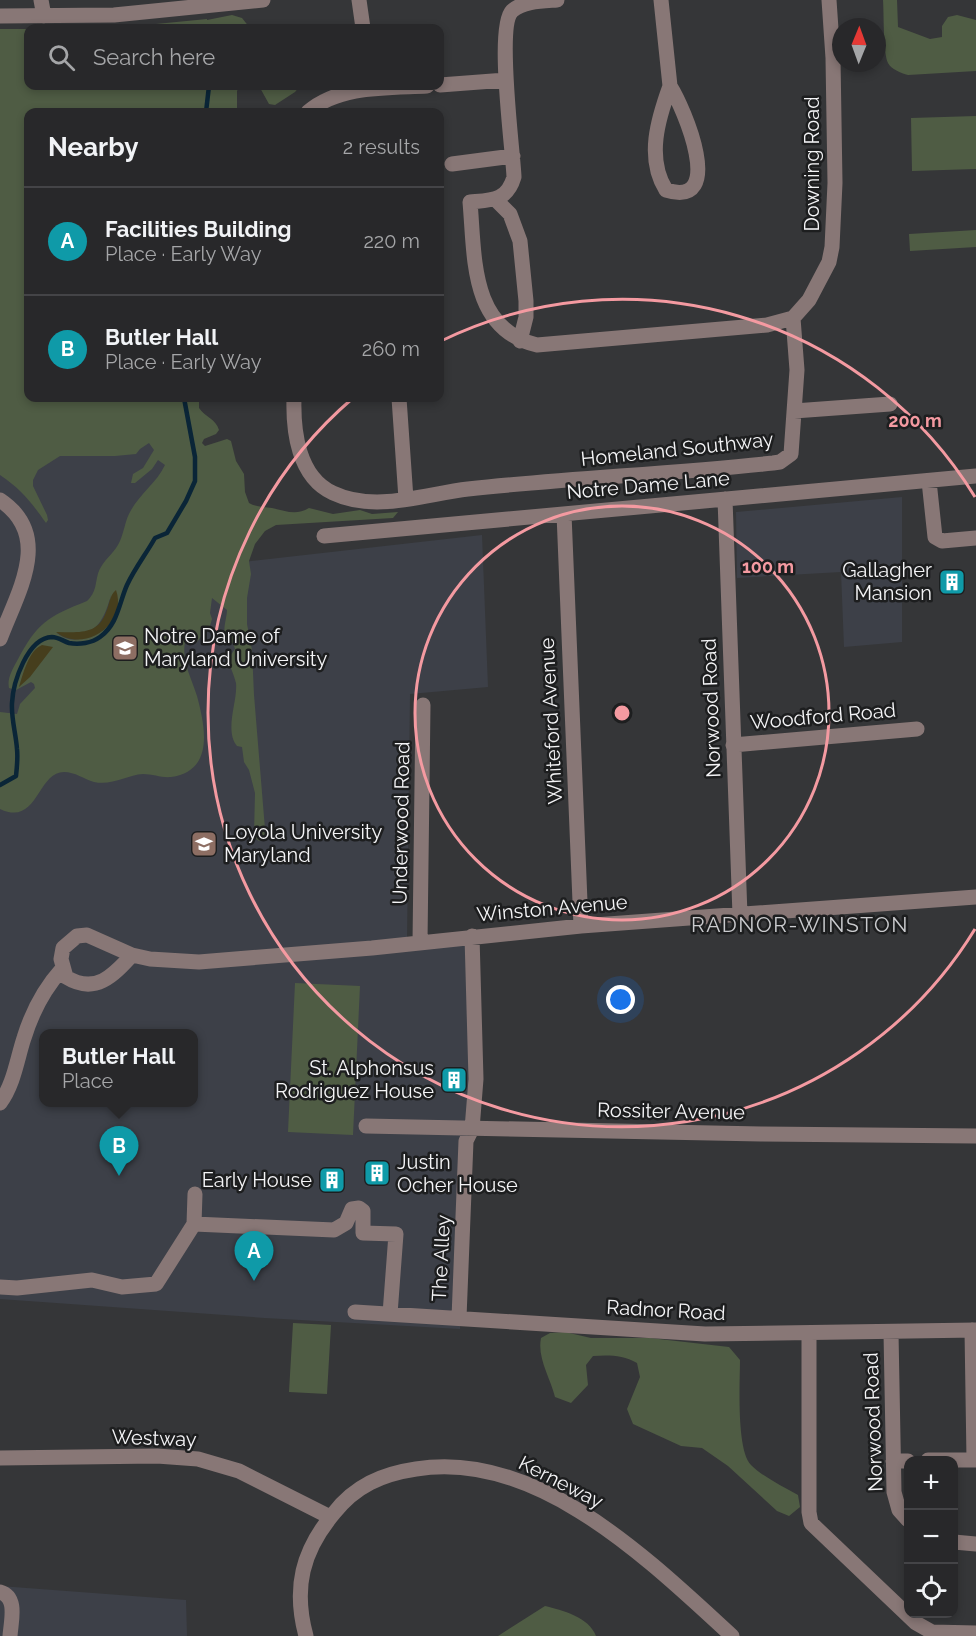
<!DOCTYPE html>
<html lang="en">
<head>
<meta charset="utf-8">
<style>
	body { margin:0; font-family:Raleway,sans-serif; background:#343436; color:#f1f3f6 }
	.controls { position:absolute; right:18px; bottom:18px; display:grid; overflow:hidden; border-radius:12px; box-shadow:0 3px 9px #0003 }
	.controls button { width:54px; height:54px; display:grid; place-items:center; padding:0; border:0; border-bottom:2px solid #444447; background:#28282a; color:#f1f3f6; font:30px sans-serif }
	.compass { position:absolute; left:832px; top:18px; width:54px; height:54px; border-radius:50%; background:#28282a; box-shadow:0 3px 9px #0003; rotate:1deg }
	.you { position:absolute; left:621px; top:1000px; width:21px; height:21px; margin:-15px; border:4px solid #fff; border-radius:50%; background:#1a73e8; box-shadow:0 0 0 9px #1a73e833 }
	.badge { display:grid; place-items:center; width:39px; height:39px; border-radius:50%; background:#ea580c; color:#fff; font-size:20px; font-weight:700 }
	.pin { position:absolute; translate:-50% -50px; filter:drop-shadow(0 2px 3px #0008) }
	.pin::after { content:''; position:absolute; top:32px; width:21px; height:18px; background:inherit; clip-path:polygon(0 0,100% 0,50% 100%) }
	.popup { position:absolute; left:39px; top:1029px; width:159px; height:78px; box-sizing:border-box; display:grid; place-content:center; border-radius:12px; background:#28282a; filter:drop-shadow(0 2px 4px #0005); font-size:20px; white-space:nowrap; color:#a5a6a8 }
	.popup b { font-size:22px; color:#f1f3f6 }
	.popup::after { content:''; position:absolute; left:50%; top:100%; margin-left:-12px; border:12px solid transparent; border-top-color:#28282a }
	.list { margin:0; padding:0; list-style:none }
	h2 { display:flex; justify-content:space-between; align-items:center; height:78px; margin:0; padding:0 24px; font-size:26px }
	h2 small { font-size:20px; font-weight:400; color:#a5a6a8 }
	.list li { display:grid; grid-template-columns:39px 1fr auto; gap:18px; align-items:center; box-sizing:border-box; height:108px; padding:0 24px; border-top:2px solid #444447 }
	.list b { display:block; font-size:22px; white-space:nowrap }
	.list p { margin:0; font-size:20px; white-space:nowrap; color:#a5a6a8 }
	.list em { font-size:20px; font-style:normal; color:#a5a6a8 }
	.icon { flex:none; width:33px; height:33px; fill:none; stroke:currentColor; stroke-width:2; stroke-linecap:round; stroke-linejoin:round }
	.map { position:relative; flex:none; width:976px; height:1636px; overflow:hidden }
	.search { position:absolute; background:#28282a; box-shadow:0 3px 9px #0003; left:24px; top:24px; width:420px; height:66px; display:flex; align-items:center; gap:15px; box-sizing:border-box; padding:0 21px; border-radius:12px; color:#a5a6a8; font-size:22px }
	.panel { position:absolute; background:#28282a; box-shadow:0 3px 9px #0003; left:24px; top:108px; width:420px; height:294px; border-radius:12px }
	.map>svg:first-child { display:block }
</style>
</head>
<body>
<div class="map">
<svg width="976" height="1636" viewBox="0 0 976 1636">
	<rect width="100%" height="100%" fill="#353638"/>
	<path fill="#3d4048" fill-rule="evenodd" d="M 196,426 L 242,562 L 482,535 L 488,687 L 410,694 L 407,940 L 470,934 L 468,1131 L 460,1329 L 265,1318 L 0,1299 L 0,440 ZM 44,1034 L 194,1034 L 194,1102 L 44,1102 Z
		M 902,497 L 902,642 L 844,647 L 841,572 L 737,578 L 736,512 Z
		M 0,1586 L 186,1600 L 187,1636 L 0,1636 Z"/>
	<path fill="#4f5c44" fill-rule="evenodd" d="M 883,0 L 897,0 L 898,27 L 930,39 L 942,37 L 942,26 L 948,17 L 957,15 L 976,20 L 976,71 L 908,75 C 901,73 891,69 888,63 C 883,53 884,13 883,0 Z
		M 232,15 L 242,18 L 250,28 L 35,28 L 125,27 L 207,19 L 207,20 Z
		M 0,29 L 28,29 L 28,86 L 240,86 L 237,91 L 237,112 L 28,112 L 28,398 L 199,398 L 199,408 C 205,417 216,419 219,430 L 216,434 L 204,439 L 202,443 L 205,446 L 227,439 L 231,441 L 236,461 L 244,474 L 245,492 L 249,503 C 256,507 264,507 272,508 C 286,511 296,516 309,508 L 333,514 L 360,510 L 372,514 L 398,512 L 393,518 L 276,525 L 265,531 L 255,544 L 249,561 L 251,574 L 247,598 L 247,624 L 252,650 L 254,695 L 265,829 L 265,838 L 259,841 L 255,838 L 254,834 L 255,793 L 249,770 L 244,762 L 242,747 L 237,746 C 224,730 238,701 236,683 C 234,675 230,667 228,659 L 235,649 C 233,641 230,642 226,637 C 222,630 227,618 227,610 L 212,598 L 210,613 L 212,619 L 210,626 L 196,643 L 189,645 L 186,638 C 180,660 191,676 197,696 C 205,726 215,771 171,777 C 162,778 153,774 143,774 C 127,775 112,786 94,782 C 84,779 75,772 64,772 C 37,772 38,827 0,809 L 0,712 L 17,714 L 20,704 L 35,688 L 34,684 L 31,682 L 16,690 L 9,688 C 7,679 12,670 17,661 C 37,623 47,617 87,601 C 99,590 94,578 101,567 C 106,558 116,551 120,541 C 124,532 125,522 129,514 C 138,495 156,484 165,465 L 158,460 L 152,469 L 135,483 L 131,483 L 133,474 L 143,468 L 154,450 L 149,443 L 140,449 L 136,454 L 115,456 L 60,456 L 38,470 L 33,480 L 33,486 L 47,515 L 48,520 L 46,523 C 31,502 22,490 0,475 ZM 111,595 L 105,629 C 89,637 73,646 57,633 C 64,632 70,634 77,634 C 99,634 106,613 111,595 Z
		M 259,86 L 300,86 L 295,92 L 275,105 L 269,104 Z
		M 976,116 L 976,169 L 912,171 L 911,118 Z
		M 976,230 L 976,247 L 910,251 L 909,234 Z
		M 295,983 L 360,986 L 353,1135 L 288,1132 Z
		M 293,1323 L 331,1325 L 327,1394 L 289,1392 Z
		M 565,1332 L 591,1338 L 650,1338 L 729,1347 L 740,1360 C 740,1381 736,1450 751,1465 C 763,1477 782,1486 798,1495 L 800,1507 L 789,1516 L 777,1511 L 728,1466 L 702,1448 L 681,1446 L 633,1424 L 627,1409 L 640,1377 L 637,1363 C 623,1355 609,1355 593,1356 L 586,1365 L 588,1385 L 571,1403 L 555,1397 C 550,1377 537,1358 541,1338 L 550,1333 Z
		M 545,1606 C 562,1610 589,1617 596,1636 L 498,1636 Z"/>
	<path fill="#463e1d" d="M 116,590 C 128,624 84,654 56,632 C 76,632 98,636 106,612 C 110,604 109,596 116,590 Z
		M 42,645 L 53,647 L 30,677 L 19,687 C 23,674 29,650 42,645 Z"/>
	<g fill="none" stroke-linecap="round" stroke-linejoin="round">
		<path stroke="#0a2537" stroke-width="4.5" d="M 206,112 L 209,86
			M 0,785 L 16,776 C 17,767 18,758 17,749 C 16,734 11,718 12,703 C 13,683 27,638 52,637 C 58,637 63,641 69,643 C 79,645 92,643 100,637 C 118,624 119,603 127,585 C 135,568 146,554 155,538 L 167,533 L 186,501 L 195,481 L 195,457 L 184,398"/>
		<path stroke="#887776" stroke-width="15" d="M 41,0 L 44,16
			M 359,0 L 363,28
			M 557,0 C 543,1 523,1 512,11 C 496,27 513,150 514,177 C 507,201 492,200 470,202 C 475,258 470,329 537,345 L 767,325 L 793,318 L 809,300 L 829,262 L 832,247 L 835,183 L 833,58 L 829,0
			M 661,0 L 670,86
			M 0,16 L 114,15 L 263,0
			M 440,85 L 506,80
			M 670,86 C 684,108 727,209 666,190 C 646,158 658,119 670,86 Z
			M 308,112 C 339,85 388,88 427,86
			M 452,164 L 513,156
			M 496,200 L 510,214 L 520,241 L 526,301 L 526,317 L 520,341
			M 294,398 C 293,431 298,477 333,493 C 375,513 425,494 468,489 C 570,478 672,474 773,463 L 780,462 L 791,454 L 797,370 L 793,318
			M 399,398 L 406,499
			M 794,411 L 890,404
			M 929,481 L 935,537 L 942,541 L 976,538
			M 725,499 L 740,915
			M 0,500 C 54,536 17,593 0,639
			M 564,514 L 581,926
			M 324,536 L 976,476
			M 733,745 L 917,729
			M 420,942 L 423,705
			M 132,955 C 113,976 95,995 66,977 L 61,959 L 63,948 L 77,936 L 87,935 L 132,955 L 150,959 L 199,962 L 372,948 L 581,926 L 976,897
			M 0,1103 C 14,1084 17,1059 24,1038 C 32,1012 44,989 62,969
			M 366,1126 L 761,1134 L 976,1136
			M 194,1224 L 195,1194
			M 0,1287 L 17,1288 L 92,1280 L 122,1287 L 156,1284 L 194,1224 L 334,1230 L 346,1223 L 352,1209 L 359,1208 L 363,1211 L 363,1233 L 396,1234 L 390,1314
			M 355,1312 L 705,1334 L 976,1330
			M 459,1318 L 466,1141 L 472,1129 L 476,1079 L 472,936
			M 972,1330 L 974,1460
			M 891,1333 L 894,1492 L 899,1510 L 908,1520
			M 809,1334 L 809,1512 L 811,1523 L 916,1623 L 932,1632 L 976,1633
			M 0,1458 L 157,1456 L 198,1459 L 239,1471 L 330,1517
			M 928,1460 L 976,1460
			M 893,1461 L 908,1461
			M 954,1542 L 976,1544
			M 0,1592 C 18,1597 11,1621 10,1636
			M 306,1636 C 293,1588 302,1551 334,1513 C 355,1486 382,1474 416,1469 C 537,1449 650,1561 732,1636"/>
	</g>
	<g fill="none" stroke="#f49aa1" stroke-width="3">
		<circle cx="622" cy="713" r="207"/>
		<path d="M975 929A414 414 0 1 1 353 398M441 341A414 414 0 0 1 975 497"/>
	</g>
	<defs>
		<symbol id="building-square" viewBox="-11 -11 22 22"><rect x="-9" y="-9" width="18" height="18" rx="4" fill="#0f9aa8" stroke="#1d1e1f"/><path d="M-4-6H4V6H1V3H-1V6H-4ZM-2.5-4.3h1.7v1.8h-1.7ZM.8-4.3h1.7v1.8H.8ZM-2.5-1h1.7V.8h-1.7ZM.8-1h1.7V.8H.8Z" fill="#fff"/></symbol>
		<symbol id="university-square" viewBox="-11 -11 22 22"><rect x="-9" y="-9" width="18" height="18" rx="4" fill="#8d6e63" stroke="#1d1e1f"/><path d="M0-5L7-2L0 1L-7-2ZM-4 1L0 2.5L4 1V4Q0 6-4 4Z" fill="#fff"/></symbol>
	</defs>
	<g fill-rule="evenodd">
		<use href="#building-square" x="937" y="567" width="30" height="30"/>
		<use href="#university-square" x="110" y="633" width="30" height="30"/>
		<use href="#university-square" x="189" y="829" width="30" height="30"/>
		<use href="#building-square" x="439" y="1065" width="30" height="30"/>
		<use href="#building-square" x="362" y="1158" width="30" height="30"/>
		<use href="#building-square" x="317" y="1165" width="30" height="30"/>
	</g>
	<g text-anchor="middle" dominant-baseline="central" stroke-width="5" stroke-linejoin="round" paint-order="stroke">
		<g font-size="20" fill="#f4f4f6" stroke="#1d1e1f">
			<text transform="translate(812 164) rotate(-90)">Downing Road</text>
			<text transform="translate(677 449) rotate(-6)">Homeland Southway</text>
			<text transform="translate(648 485) rotate(-5)">Notre Dame Lane</text>
			<text transform="translate(711 708) rotate(-92)">Norwood Road</text>
			<text transform="translate(823 716) rotate(-5)">Woodford Road</text>
			<text transform="translate(551 721) rotate(-93)">Whiteford Avenue</text>
			<text transform="translate(401 823) rotate(-89)">Underwood Road</text>
			<text transform="translate(552 908) rotate(-5)">Winston Avenue</text>
			<text transform="translate(671 1111) rotate(1)">Rossiter Avenue</text>
			<text transform="translate(441 1258) rotate(-87)">The Alley</text>
			<text transform="translate(666 1310) rotate(3)">Radnor Road</text>
			<text transform="translate(873 1422) rotate(-92)">Norwood Road</text>
			<text transform="translate(154 1438) rotate(2)">Westway</text>
			<text transform="translate(561 1482) rotate(27)">Kerneway</text>
		</g>
		<g font-size="20" fill="#f4f4f6" stroke="#1d1e1f" text-anchor="end">
			<text x="932" y="570">Gallagher<tspan x="932" dy="23">Mansion</tspan></text>
			<text x="144" y="636" text-anchor="start">Notre Dame of<tspan x="144" dy="23">Maryland University</tspan></text>
			<text x="224" y="832" text-anchor="start">Loyola University<tspan x="224" dy="23">Maryland</tspan></text>
			<text x="434" y="1068">St. Alphonsus<tspan x="434" dy="23">Rodriguez House</tspan></text>
			<text x="397" y="1162" text-anchor="start">Justin<tspan x="397" dy="23">Ocher House</tspan></text>
			<text x="312" y="1180">Early House</text>
		</g>
		<g font-size="21" letter-spacing="1.5" fill="#c9cacd" stroke="#1d1e1f">
			<text x="800" y="924">RADNOR-WINSTON</text>
		</g>
	</g>
	<circle cx="622" cy="713" r="9" fill="#f49aa1" stroke="#1d1e1f" stroke-width="3"/>
	<g font-size="18" text-anchor="middle" font-weight="bold" fill="#f49aa1" stroke="#1d1e1f" stroke-width="5" stroke-linejoin="round" paint-order="stroke">
		<text x="915" y="427">200 m</text>
		<text x="768" y="573">100 m</text>
	</g>
</svg>
<div class="controls">
<button>+</button>
<button>−</button>
<button><svg class="icon" aria-label="locate" viewBox="0 0 24 24"><circle cx="12" cy="12" r="6"/><path d="M12 2v4M12 18v4M2 12h4M18 12h4"/></svg></button>
</div>
<svg class="compass" viewBox="-18 -18 36 36"><path d="M0-13l5 13h-10z" fill="#e53935"/><path d="M0 13l5-13h-10z" fill="#a5a6a8"/></svg>
<div class="you"></div>
<div class="pin badge" style="left:254px;top:1281px;background:#0f9aa8">A</div>
<div class="pin badge" style="left:119px;top:1176px;background:#0f9aa8">B</div>
<div class="popup"><b>Butler Hall</b>Place</div>
<div class="search"><svg class="icon" aria-label="search" viewBox="0 0 24 24"><circle cx="10" cy="10" r="6"/><path d="M15 15l6 6"/></svg>Search here</div>
<section class="panel">
<h2>Nearby<small>2 results</small></h2>
<ul class="list">
<li><span class="badge" style="background:#0f9aa8">A</span><div><b>Facilities Building</b><p>Place · Early Way</p></div><em>220 m</em></li>
<li><span class="badge" style="background:#0f9aa8">B</span><div><b>Butler Hall</b><p>Place · Early Way</p></div><em>260 m</em></li>
</ul>
</section>
</div>
</body>
</html>
